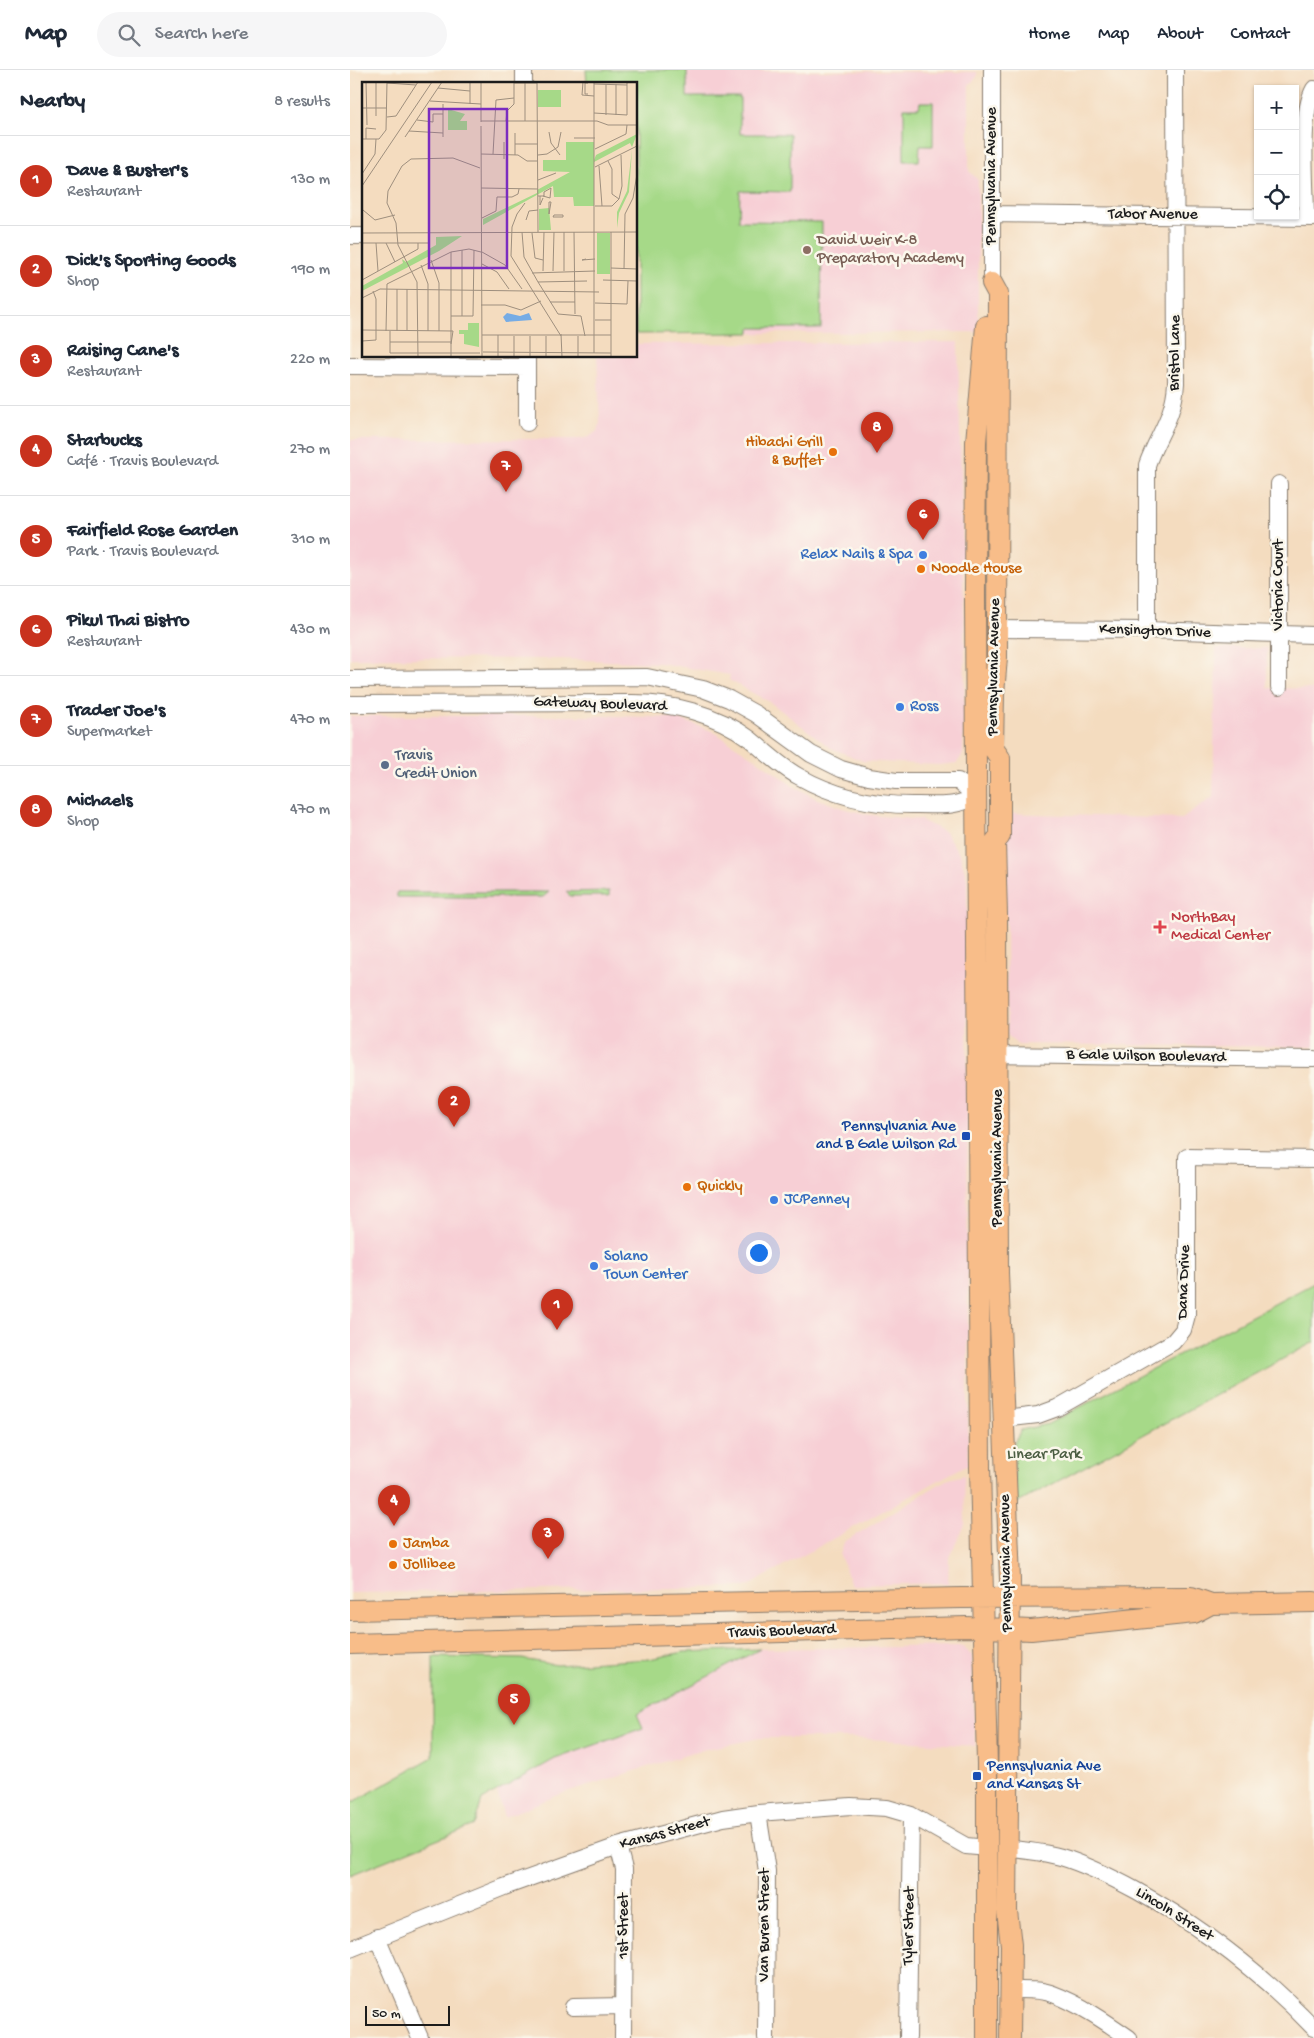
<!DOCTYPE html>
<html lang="en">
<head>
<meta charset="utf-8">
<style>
	body { margin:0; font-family:"Gochi Hand",sans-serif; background:#f6f6f7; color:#1f2937 }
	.controls { position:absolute; right:15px; top:15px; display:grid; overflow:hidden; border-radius:0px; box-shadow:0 1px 4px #0004 }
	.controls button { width:45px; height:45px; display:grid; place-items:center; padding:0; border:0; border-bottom:1px solid #e0e1e3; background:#fff; color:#1f2937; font:25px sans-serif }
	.scale { position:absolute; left:15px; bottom:12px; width:85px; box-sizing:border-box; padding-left:5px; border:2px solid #1c1c1c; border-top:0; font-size:14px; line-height:18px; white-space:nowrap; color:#1c1c1c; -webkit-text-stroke:4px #fbf7ec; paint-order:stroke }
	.you { position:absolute; left:408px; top:1182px; width:18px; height:18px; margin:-12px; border:4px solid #fff; border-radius:50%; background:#1a73e8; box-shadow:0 0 0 8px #1a73e833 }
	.badge { display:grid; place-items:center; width:32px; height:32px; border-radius:50%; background:#c8321e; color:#fff; font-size:16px; font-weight:700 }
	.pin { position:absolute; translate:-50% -41px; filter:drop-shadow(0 1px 2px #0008) }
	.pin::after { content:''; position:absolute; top:26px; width:18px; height:15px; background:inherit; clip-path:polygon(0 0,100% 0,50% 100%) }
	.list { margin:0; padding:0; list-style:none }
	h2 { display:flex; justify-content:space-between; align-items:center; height:65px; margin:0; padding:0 20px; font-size:21px }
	h2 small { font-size:16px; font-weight:400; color:#747a83 }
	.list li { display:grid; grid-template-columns:32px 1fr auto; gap:15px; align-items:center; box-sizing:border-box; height:90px; padding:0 20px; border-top:1px solid #e0e1e3 }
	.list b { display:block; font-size:19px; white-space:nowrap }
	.list p { margin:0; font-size:16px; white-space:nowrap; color:#747a83 }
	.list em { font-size:16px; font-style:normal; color:#747a83 }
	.icon { flex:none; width:28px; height:28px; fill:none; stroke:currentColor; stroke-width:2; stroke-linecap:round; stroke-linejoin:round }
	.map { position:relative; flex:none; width:964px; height:1968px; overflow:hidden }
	header { display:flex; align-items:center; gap:30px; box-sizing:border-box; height:70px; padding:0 25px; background:#fff; border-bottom:1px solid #e0e1e3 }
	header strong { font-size:24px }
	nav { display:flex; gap:28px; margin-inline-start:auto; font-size:18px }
	.search { width:350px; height:45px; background:#f6f6f7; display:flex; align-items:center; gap:12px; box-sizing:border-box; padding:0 18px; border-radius:28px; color:#747a83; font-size:19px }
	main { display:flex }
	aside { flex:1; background:#fff }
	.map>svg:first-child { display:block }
</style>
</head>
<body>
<header>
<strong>Map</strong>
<div class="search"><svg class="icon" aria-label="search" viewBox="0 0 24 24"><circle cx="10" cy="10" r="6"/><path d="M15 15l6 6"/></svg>Search here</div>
<nav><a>Home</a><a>Map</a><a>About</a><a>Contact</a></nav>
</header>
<main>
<aside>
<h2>Nearby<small>8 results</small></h2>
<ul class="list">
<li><span class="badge">1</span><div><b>Dave &amp; Buster's</b><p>Restaurant</p></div><em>130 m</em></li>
<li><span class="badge">2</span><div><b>Dick's Sporting Goods</b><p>Shop</p></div><em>190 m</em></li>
<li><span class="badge">3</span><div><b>Raising Cane's</b><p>Restaurant</p></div><em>220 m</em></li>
<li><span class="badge">4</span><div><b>Starbucks</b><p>Café · Travis Boulevard</p></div><em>270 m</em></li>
<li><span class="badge">5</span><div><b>Fairfield Rose Garden</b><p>Park · Travis Boulevard</p></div><em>310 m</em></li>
<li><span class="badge">6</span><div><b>Pikul Thai Bistro</b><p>Restaurant</p></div><em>430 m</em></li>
<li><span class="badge">7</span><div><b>Trader Joe's</b><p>Supermarket</p></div><em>470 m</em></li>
<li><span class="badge">8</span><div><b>Michaels</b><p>Shop</p></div><em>470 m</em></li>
</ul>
</aside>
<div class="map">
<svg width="964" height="1968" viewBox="0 0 964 1968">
	<rect width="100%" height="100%" fill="#fbf7ec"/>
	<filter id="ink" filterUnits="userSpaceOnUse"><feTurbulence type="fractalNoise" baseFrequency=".02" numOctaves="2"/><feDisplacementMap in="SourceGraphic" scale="10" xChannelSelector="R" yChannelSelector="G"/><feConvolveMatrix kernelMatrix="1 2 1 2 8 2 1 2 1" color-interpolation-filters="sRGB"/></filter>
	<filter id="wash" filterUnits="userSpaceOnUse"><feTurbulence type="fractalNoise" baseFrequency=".0096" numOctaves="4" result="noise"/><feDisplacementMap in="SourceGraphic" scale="20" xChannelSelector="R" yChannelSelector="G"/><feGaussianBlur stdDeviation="1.12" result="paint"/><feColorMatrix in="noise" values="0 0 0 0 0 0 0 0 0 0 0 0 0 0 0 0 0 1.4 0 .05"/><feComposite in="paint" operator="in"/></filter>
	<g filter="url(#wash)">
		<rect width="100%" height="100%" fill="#f4dcbf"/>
		<path fill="#f7cfd5" d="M 236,0 L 627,2 L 627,7 L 619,15 L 619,101 L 628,110 L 628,262 L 286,264 L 286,14 L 237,14 Z
			M 608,272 L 615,583 L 613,684 L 607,693 L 588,695 L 513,691 L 481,678 L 421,633 L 379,610 L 380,605 L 310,593 L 212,589 L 0,588 L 0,370 L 229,369 L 239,367 L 247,361 L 250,353 L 247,286 L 286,286 L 286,274 Z
			M 866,578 L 917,578 L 917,618 L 964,619 L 964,977 L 668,974 L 657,965 L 655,743 L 832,749 L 863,727 Z
			M 0,646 L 263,646 L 326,648 L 362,661 L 403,687 L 443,716 L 465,728 L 492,738 L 520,745 L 571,750 L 595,762 L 610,785 L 617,809 L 618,1394 L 396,1517 L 0,1523 Z
			M 614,1405 L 615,1455 L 599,1487 L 598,1513 L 501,1515 L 490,1485 L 494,1472 L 596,1410 Z
			M 613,1576 L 622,1586 L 625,1676 L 504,1668 L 410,1668 L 356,1679 L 216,1722 L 154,1747 L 147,1722 L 205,1689 L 293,1658 L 287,1644 L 410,1579 Z"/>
		<path fill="#a6d988" stroke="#617a52" d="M 236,0 L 337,0 L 337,27 L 390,27 L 390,64 L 440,64 L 440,122 L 390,121 L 389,151 L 472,152 L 471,258 L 400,258 L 400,263 L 286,264 L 286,14 L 237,14 Z
			M 570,32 L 583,32 L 583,76 L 570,76 L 569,91 L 554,91 L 554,38 L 569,38 Z
			M 259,821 L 259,826 L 220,826 L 216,822 Z
			M 47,822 L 199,822 L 193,827 L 47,827 Z
			M 964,1213 L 964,1272 L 664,1435 L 664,1373 L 671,1360 L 698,1354 Z
			M 410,1579 L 287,1644 L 293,1658 L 205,1689 L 132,1730 L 124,1755 L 0,1805 L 0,1734 L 83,1687 L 83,1587 L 172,1589 L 207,1595 L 299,1589 L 334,1582 Z"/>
	</g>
	<g filter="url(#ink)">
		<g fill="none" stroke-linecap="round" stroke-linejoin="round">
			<defs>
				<path id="minor" d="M 174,0 L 174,14
					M 642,144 L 964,148
					M 956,147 C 956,116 949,45 964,19
					M 0,166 L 14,166
					M 642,213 L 642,0
					M 177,288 L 177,353
					M 0,296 L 177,297
					M 647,559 L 797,560 L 964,565
					M 797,560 L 797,395 C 808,364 824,348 826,313 L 825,0
					M 0,609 L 297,607 L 353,619 L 379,629 L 406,644 L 461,684 L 491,699 L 519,707 L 546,711 L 608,711 L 626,726 C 603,738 593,735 568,735 C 525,736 485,727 448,706 C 430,696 416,682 400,669 C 367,644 323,633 282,633 L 0,634
					M 929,617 L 929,414
					M 635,985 L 964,989
					M 654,1349 L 688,1345 L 707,1338 L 823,1272 L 833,1260 L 837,1245 L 837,1087 L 964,1089
					M 408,1743 L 417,1801 L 416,1968
					M 268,1776 L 274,1799 L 273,1968
					M 658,1778 C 676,1781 694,1782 711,1787 C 738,1795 763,1808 787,1821 C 853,1858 912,1903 964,1958
					M 27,1867 L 70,1968
					M 0,1879 L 154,1817 L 268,1776 L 373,1748 L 408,1743 L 501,1736 L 537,1738 L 561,1745 L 616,1776 L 638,1778
					M 660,1920 C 674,1920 690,1919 703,1924 C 730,1934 756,1952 779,1968
					M 223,1937 L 273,1936
					M 558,1968 L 561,1745"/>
				<path id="major" d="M 642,213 L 648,224 L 647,587 L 644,624 L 643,678 L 650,688 L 650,766 L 645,772 L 647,845 L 648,1203 L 660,1510 L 657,1841 L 661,1875 L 660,1968
					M 636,256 L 626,372 L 625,524 L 630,1397 L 637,1694 L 637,1968
					M 0,1540 L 611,1528 L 841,1527 L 861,1534 L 964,1532
					M 0,1574 L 616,1557 L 681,1560 L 844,1543 L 861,1534"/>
			</defs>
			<use href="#minor" stroke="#887c6e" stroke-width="18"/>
			<use href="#major" stroke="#887c6e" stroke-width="22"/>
			<use href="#minor" stroke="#fff" stroke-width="16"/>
			<use href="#major" stroke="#f8bd89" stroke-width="20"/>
		</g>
	</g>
	<circle fill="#8d6e63" stroke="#fbf7ec" stroke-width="2" cx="457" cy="180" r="5"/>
	<g fill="#e8710a" stroke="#fbf7ec" stroke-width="2">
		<circle cx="483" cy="382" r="5"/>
		<circle cx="571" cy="499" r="5"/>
		<circle cx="337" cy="1117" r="5"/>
		<circle cx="43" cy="1474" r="5"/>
		<circle cx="43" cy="1495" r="5"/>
	</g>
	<g fill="#3f7fe0" stroke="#fbf7ec" stroke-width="2">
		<circle cx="573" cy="485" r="5"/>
		<circle cx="550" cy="637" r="5"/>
		<circle cx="424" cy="1130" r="5"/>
		<circle cx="244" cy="1196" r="5"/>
	</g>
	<circle fill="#5c6f8a" stroke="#fbf7ec" stroke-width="2" cx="35" cy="695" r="5"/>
	<path fill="#e0444e" stroke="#fbf7ec" stroke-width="2" d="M807.5 849.5h5v5h5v5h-5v5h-5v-5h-5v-5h5z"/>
	<g fill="#1a4fb4" stroke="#fbf7ec" stroke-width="2">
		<rect x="611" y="1061" width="10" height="10" rx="2.5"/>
		<rect x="622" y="1701" width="10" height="10" rx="2.5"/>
	</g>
	<g text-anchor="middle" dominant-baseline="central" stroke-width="5" stroke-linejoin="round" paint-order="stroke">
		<g font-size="16" fill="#1c1c1c" stroke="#fbf7ec">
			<text transform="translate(642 106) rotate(-90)">Pennsylvania Avenue</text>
			<text x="803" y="145">Tabor Avenue</text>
			<text transform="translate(826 283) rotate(-89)">Bristol Lane</text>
			<text transform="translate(929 515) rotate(-90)">Victoria Court</text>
			<text transform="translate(805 562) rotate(2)">Kensington Drive</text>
			<text transform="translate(645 597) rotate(-89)">Pennsylvania Avenue</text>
			<text transform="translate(250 635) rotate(2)">Gateway Boulevard</text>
			<text transform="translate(796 987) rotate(1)">B Gale Wilson Boulevard</text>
			<text transform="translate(648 1088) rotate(-90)">Pennsylvania Avenue</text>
			<text transform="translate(835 1212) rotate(-88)">Dana Drive</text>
			<text transform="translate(657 1493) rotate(-91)">Pennsylvania Avenue</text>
			<text transform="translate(432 1562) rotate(-2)">Travis Boulevard</text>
			<text transform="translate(315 1764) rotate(-15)">Kansas Street</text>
			<text transform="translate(824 1845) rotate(32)">Lincoln Street</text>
			<text transform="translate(415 1855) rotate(-90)">Van Buren Street</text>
			<text transform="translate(274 1856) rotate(-90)">1st Street</text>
			<text transform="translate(560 1856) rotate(-89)">Tyler Street</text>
		</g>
		<g font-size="16" fill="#785e54" stroke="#fbf7ec" text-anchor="start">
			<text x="467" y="171">David Weir K-8<tspan x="467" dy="18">Preparatory Academy</tspan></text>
		</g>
		<g font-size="16" fill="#c56008" stroke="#fbf7ec" text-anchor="start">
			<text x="473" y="373" text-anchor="end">Hibachi Grill<tspan x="473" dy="18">&amp; Buffet</tspan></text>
			<text x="581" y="499">Noodle House</text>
			<text x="347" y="1117">Quickly</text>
			<text x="53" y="1474">Jamba</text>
			<text x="53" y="1495">Jollibee</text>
		</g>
		<g font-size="16" fill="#366cbe" stroke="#fbf7ec" text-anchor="start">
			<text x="563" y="485" text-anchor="end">Relax Nails &amp; Spa</text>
			<text x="560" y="637">Ross</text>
			<text x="434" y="1130">JCPenney</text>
			<text x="254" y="1187">Solano<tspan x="254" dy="18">Town Center</tspan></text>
		</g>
		<g font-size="16" fill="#4e5e75" stroke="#fbf7ec" text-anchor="start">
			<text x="45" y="686">Travis<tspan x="45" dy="18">Credit Union</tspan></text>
		</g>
		<g font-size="16" fill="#be3a42" stroke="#fbf7ec" text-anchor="start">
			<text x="821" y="848">NorthBay<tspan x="821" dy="18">Medical Center</tspan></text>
		</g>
		<g font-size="16" fill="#164399" stroke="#fbf7ec" text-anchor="end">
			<text x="606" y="1057">Pennsylvania Ave<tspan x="606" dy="18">and B Gale Wilson Rd</tspan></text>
			<text x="637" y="1697" text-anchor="start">Pennsylvania Ave<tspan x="637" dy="18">and Kansas St</tspan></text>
		</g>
		<g font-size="16" fill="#4c5e42" stroke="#fbf7ec">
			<text x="694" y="1385">Linear Park</text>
		</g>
	</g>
	<g transform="translate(12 12)">
		<rect width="275" height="275" fill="#f4dcbf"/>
		<path d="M 176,8 L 199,8 L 199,25 L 176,25 ZM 86,27 L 103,32 L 98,39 L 105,39 L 105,48 L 86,48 ZM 275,52 L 270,65 L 268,61 L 232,80 L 232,124 L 212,124 L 211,115 L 192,115 L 191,104 L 121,143 L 121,137 L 175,111 L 175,108 L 208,90 L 181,89 L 181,78 L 204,78 L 204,60 L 232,60 L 232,78 L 234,73 ZM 270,68 L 267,110 L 257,131 L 255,146 L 255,130 L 265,109 ZM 187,126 L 189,148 L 177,148 L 177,127 ZM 235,151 L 248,151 L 248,192 L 235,192 ZM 100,154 L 77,169 L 0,209 L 0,204 L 41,181 L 40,177 L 44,180 L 74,163 L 74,155 ZM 106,241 L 117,241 L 117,265 L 102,262 L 102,252 L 97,252 L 97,248 L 106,248 Z" fill="#a6d988"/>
		<path d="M 145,231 L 158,234 L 167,231 L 170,238 L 144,240 L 141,235 Z" fill="#76ace5"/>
		<path fill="none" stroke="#9e8f7e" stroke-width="1" d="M 4,0 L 5,43M 108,0 L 108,22M 119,0 L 119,40M 163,0 L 163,39M 175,0 L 176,150M 221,0 L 220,13 L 232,14M 232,0 L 232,271M 25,1 L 54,3M 152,1 L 175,1M 226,1 L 223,1 L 223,12 L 226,12M 232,2 L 265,3M 254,2 L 254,33M 76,6 L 108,9M 68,19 L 119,22M 81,22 L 81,55M 0,26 L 25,26M 232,31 L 265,33 L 265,0M 244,33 L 244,2M 14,34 L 14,0M 25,35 L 34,34 L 56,0M 55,38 L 71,40 L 71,32 L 81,32M 119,39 L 235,39 L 246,43 L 275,43M 144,39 L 145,29 L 152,22 L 152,0M 119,44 L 120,275M 47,49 L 81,51M 187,50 L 189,61 L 198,73M 153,51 L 153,73M 43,55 L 80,0M 212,56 L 233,56M 0,57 L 17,57 L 24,48 L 25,0M 4,57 L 4,46 L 14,47M 153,62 L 176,62M 233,67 L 264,52 L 265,43M 119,72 L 156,73 L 165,79 L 176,79M 131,72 L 134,18 L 152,16M 176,73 L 185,72 L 196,65 L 199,50M 142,77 L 142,60M 246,79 L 250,87 L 250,112 L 257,117M 237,84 L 240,124M 233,85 L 275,64M 0,92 L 13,72 L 14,57M 176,98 L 194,91M 0,104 L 70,0M 119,106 L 176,107M 176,114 L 182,114 L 182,110 L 189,106 L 188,116 L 181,114M 178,114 L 178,123 L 181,116M 187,120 L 189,120 L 187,132 ZM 163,121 L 155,132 L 150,145 L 149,174 L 199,254M 233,124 L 250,124 L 257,117 L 260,104 L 259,73M 1,128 L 13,138 L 33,133M 192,133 L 201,133 L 201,135 L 191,135 ZM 120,136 L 134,129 L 135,115 L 150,115 L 156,112 L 157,107M 164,138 L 167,129 L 176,128M 160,150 L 162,175 L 176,200 L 196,232 L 219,234 L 223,254M 212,150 L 213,232M 0,151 L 275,150M 170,151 L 173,176 L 181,178M 0,161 L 67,161M 14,161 L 16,189M 24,161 L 33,180M 100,168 L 100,234M 89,170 L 89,275M 120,170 L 143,183 L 160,207M 224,177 L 220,178 L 233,177M 69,178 L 77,201 L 77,249M 120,182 L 135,190 L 147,207M 59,183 L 66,202 L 66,249M 249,186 L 275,187M 262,187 L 263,132 L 271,116 L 275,92M 181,189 L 182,150M 191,189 L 192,150M 202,189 L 202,150M 170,191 L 233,189M 0,198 L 56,167 L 56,161M 241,198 L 275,199M 176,200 L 225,199M 35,207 L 35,249M 0,216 L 18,207 L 237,210M 188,220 L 213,220M 233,221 L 265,222 L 266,199M 119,223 L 143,223 L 159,228 L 179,219M 89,234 L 111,234 L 112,168M 233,238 L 249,238M 0,248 L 91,249 L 89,262M 24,249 L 25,202 L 89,170 L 107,167 L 119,170M 28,249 L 28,271 L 118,271M 45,249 L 45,207M 199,252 L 200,275M 120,253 L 249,253M 168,254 L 168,275M 184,254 L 184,275M 0,259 L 14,258 L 14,217 L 11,209M 28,260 L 89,260M 121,270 L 249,271M 56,275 L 55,200 L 36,163 L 34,141 L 25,121 L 26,109 L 40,84 L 49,77 L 91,76 L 118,86M 136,275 L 136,253M 152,275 L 152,254M 216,275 L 216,254M 249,275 L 249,150"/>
		<path fill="#7b2cbf" fill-opacity="0.15" stroke="#7b2cbf" stroke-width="2.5" d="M 67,27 L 145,27 L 145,186 L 67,186 Z"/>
		<rect width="275" height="275" fill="none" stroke="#1c1c1c" stroke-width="2.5"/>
	</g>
</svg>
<div class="controls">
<button>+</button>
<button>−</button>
<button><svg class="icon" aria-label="locate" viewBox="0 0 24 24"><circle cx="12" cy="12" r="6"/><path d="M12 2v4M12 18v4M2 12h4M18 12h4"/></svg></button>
</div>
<div class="scale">50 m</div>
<div class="you"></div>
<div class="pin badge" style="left:207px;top:1260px">1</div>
<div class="pin badge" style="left:104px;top:1057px">2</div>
<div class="pin badge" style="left:198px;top:1489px">3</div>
<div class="pin badge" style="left:44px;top:1456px">4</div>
<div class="pin badge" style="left:164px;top:1655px">5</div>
<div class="pin badge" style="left:573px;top:470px">6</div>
<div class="pin badge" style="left:156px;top:422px">7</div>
<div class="pin badge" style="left:527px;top:383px">8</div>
</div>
</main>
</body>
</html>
